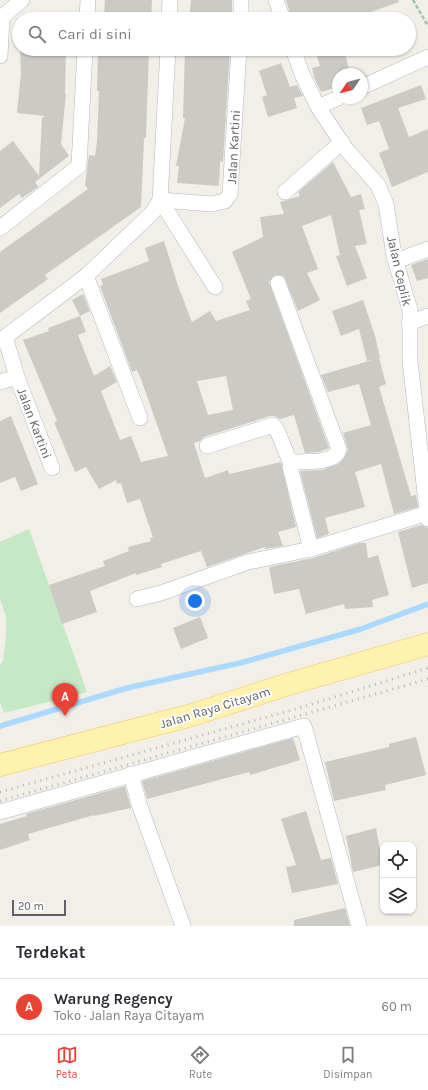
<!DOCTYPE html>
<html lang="id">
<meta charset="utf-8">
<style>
body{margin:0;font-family:Karla,sans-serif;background:#f2f2f3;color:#2b2b33}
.controls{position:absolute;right:12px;bottom:12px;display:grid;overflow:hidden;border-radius:8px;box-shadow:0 1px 3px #0004}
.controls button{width:36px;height:36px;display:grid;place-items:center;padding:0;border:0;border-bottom:1px solid #e1e1e2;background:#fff;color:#2b2b33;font:20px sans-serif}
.compass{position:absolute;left:332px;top:68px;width:36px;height:36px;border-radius:50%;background:#fff;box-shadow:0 1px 3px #0004;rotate:235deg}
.scale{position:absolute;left:12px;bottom:10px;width:54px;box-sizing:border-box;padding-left:4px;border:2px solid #5f6368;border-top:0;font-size:11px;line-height:14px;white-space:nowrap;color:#5f6368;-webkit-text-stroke:3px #fff;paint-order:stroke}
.you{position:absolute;left:195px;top:601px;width:14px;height:14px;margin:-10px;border:3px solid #fff;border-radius:50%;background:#1a73e8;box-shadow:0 0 0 6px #1a73e833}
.badge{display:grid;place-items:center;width:26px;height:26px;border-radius:50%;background:#ea4335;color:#fff;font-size:13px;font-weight:700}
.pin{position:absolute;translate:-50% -33px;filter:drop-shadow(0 1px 2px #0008)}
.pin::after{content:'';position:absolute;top:21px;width:14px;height:12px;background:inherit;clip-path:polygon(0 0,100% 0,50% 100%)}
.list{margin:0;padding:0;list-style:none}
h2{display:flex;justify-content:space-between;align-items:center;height:52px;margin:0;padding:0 16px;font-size:17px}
h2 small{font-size:13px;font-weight:400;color:#7c7c81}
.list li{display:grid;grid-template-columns:26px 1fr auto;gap:12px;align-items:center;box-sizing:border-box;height:56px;padding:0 16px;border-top:1px solid #e1e1e2}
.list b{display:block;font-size:15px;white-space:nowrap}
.list p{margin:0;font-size:13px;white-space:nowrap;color:#7c7c81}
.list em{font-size:13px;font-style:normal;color:#7c7c81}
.icon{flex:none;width:22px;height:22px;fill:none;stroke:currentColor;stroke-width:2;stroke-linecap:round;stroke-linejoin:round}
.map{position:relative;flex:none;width:428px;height:926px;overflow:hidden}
.search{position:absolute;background:#fff;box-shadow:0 1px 3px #0004;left:12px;right:12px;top:12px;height:44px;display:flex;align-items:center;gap:10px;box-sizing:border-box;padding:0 14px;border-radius:22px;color:#7c7c81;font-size:15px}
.sheet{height:108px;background:#fff}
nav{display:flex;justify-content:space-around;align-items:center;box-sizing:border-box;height:56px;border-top:1px solid #e1e1e2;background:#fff;font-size:11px;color:#7c7c81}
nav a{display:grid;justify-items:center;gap:2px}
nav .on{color:#ea4335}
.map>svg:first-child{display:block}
</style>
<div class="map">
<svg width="428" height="926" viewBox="0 0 428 926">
<rect width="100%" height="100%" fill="#f1efe8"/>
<polygon fill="#c5e8c5" points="29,529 87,692 4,713 0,702 0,665 3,661 6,637 6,616 0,599 0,542"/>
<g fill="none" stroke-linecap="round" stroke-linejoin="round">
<polyline stroke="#aadaff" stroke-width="5.5" points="0,726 127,688 244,662 361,629 428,604"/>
</g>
<g fill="#cccac5" fill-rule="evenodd">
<polygon points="105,0 152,0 151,19 104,19"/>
<polygon points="191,0 232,0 232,17 206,16 206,19 189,19"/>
<polygon points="286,0 398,0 399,2 351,19 292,19"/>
<polygon points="48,49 66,49 65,94 66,94 61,144 69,156 35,182 38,187 22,198 19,194 0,208 0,151 13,141 39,176 42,118 45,116 17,113 21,73 20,51 48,51"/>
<polygon points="98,49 149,49 146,138 144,138 141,207 45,275 48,279 0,313 0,252 88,189 85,185 89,155 95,156 97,141 99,91 97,91"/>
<polygon points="185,49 230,49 223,162 220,161 219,186 177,183 179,166 176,166 185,118 183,118"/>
<polygon points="315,49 344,49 350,74 338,74 338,87 321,92 315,79 312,68 320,66"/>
<polygon points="281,63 290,87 297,85 303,96 294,98 297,108 268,117 262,97 267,95 259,71"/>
<polygon points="421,85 426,99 398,108 409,137 428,129 428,172 392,187 379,153 389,149 379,121 367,125 361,108"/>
<path d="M 333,162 L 351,197 L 361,194 L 365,209 L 359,210 L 367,244 L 355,246 L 367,278 L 347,286 L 336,256 L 340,255 L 331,215 L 302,226 L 318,269 L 307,273 L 320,300 L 298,311 L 284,276 L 275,275 L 269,282 L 329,448 L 319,452 L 305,453 L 294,415 L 280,419 L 275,416 L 270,416 L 204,437 L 200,441 L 194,443 L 205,478 L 228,470 L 229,474 L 281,462 L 296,527 L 278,532 L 283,546 L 265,549 L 265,547 L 207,567 L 201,551 L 161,564 L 162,567 L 136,575 L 136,573 L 90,591 L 97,612 L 62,624 L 49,585 L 105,566 L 103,561 L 129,551 L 128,547 L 151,541 L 150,538 L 153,537 L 140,499 L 127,503 L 121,483 L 117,484 L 116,480 L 99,489 L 86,467 L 75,472 L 54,422 L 57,421 L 23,340 L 49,331 L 48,328 L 80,316 L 86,332 L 78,335 L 94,376 L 110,366 L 117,382 L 101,391 L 120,440 L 131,436 L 141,462 L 168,456 L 141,379 L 137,370 L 132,372 L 100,286 L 103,285 L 101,279 L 149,261 L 145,248 L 164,241 L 178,286 L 192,322 L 210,311 L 216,321 L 250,310 L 246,301 L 251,299 L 232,252 L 263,237 L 260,217 L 284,214 L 280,202 L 300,196 L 298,192 ZM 226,376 L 233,410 L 208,415 L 197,381 Z"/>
<polygon points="428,259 428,278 417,281 411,265"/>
<polygon points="83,294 90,311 80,316 72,300"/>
<polygon points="363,300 375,336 380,358 367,361 359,329 341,336 332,311"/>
<polygon points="379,358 386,384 379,387 411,496 416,495 418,507 394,514 381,464 355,472 365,507 325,518 329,534 317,538 300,471 322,470 338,464 344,458 348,450 343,433 371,425 359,384 328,392 321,375"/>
<polygon points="11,416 38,484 21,491 15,477 0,483 0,421"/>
<polygon points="421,525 428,528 428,583 412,588 398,532"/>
<polygon points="360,543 366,543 368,558 378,555 389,595 372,600 373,607 345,609 344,604 306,614 299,589 274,594 269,567 313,558"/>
<polygon points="200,617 208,638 181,649 173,628"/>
<polygon points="416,737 426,775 385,785 386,790 334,801 325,762 389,747 389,744"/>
<polygon points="293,738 300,760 250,775 249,772 147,799 142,781"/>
<polygon points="125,786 131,808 94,816 94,815 28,834 30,840 0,850 0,824 27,816 26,814"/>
<polygon points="306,811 321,860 331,858 338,884 292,893 286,867 296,865 281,819"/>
<polygon points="376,828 383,865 353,872 346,836"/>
<polygon points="345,908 350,926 294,926 294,920"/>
</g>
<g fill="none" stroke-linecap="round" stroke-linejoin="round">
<g stroke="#b5b8bc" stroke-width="16">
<g id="street">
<polyline points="276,0 283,19"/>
<polyline points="87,19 88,0"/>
<polyline points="169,19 170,0"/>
<polyline points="241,19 241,0"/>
<polyline points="293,49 302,74 318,107 345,148 378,185 386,204 394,256 410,310 410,361 428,519"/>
<polyline points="0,56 2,17 22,0"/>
<polyline points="362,87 428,57"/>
<polyline points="318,107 338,98"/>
<polyline points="285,192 342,142"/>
<polyline points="160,200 212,204 225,201 230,194 239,49"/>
<polyline points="160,200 215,287"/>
<polyline points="0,228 79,166 85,49"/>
<polyline points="396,261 428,249"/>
<polyline points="86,276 140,418"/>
<path d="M 278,283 L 339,449 C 335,464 308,461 294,462 L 291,464 L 290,467 L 311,549"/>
<polyline points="409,323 428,316"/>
<polyline points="5,337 17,377"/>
<polyline points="0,341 86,276 153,212 160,200 168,49"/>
<polyline points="0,382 17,377 52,468"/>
<polyline points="207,446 273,425 277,430 291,464"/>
<polyline points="137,599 161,593 248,562 311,549 428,513"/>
<polyline points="131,774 139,804 183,926"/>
<polyline points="0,812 304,726 359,926"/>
</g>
</g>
<g stroke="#f2c960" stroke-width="23">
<polyline id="primary" points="0,765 192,715 292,683 428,644"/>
</g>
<polyline stroke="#9cc7a9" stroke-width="2.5" stroke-dasharray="4 2" stroke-linecap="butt" points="413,0 428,26"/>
<use href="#street" stroke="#fff" stroke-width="15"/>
<use href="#primary" stroke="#fff2af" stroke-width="22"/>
<g stroke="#b6b7b8" stroke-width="3" stroke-dasharray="1 5" stroke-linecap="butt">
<polyline points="0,792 299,708 428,668"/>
<polyline points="0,801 428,679"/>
</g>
</g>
<g text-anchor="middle" stroke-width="3.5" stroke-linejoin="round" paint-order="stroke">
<g font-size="13" fill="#5f6368" stroke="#fff">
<text transform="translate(233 147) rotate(-87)" y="5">Jalan Kartini</text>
<text transform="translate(400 271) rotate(77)" y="5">Jalan Ceplik</text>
<text transform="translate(35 423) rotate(69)" y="5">Jalan Kartini</text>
<text transform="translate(215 707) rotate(-17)" y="5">Jalan Raya Citayam</text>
</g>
</g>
</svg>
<div class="controls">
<button><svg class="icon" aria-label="locate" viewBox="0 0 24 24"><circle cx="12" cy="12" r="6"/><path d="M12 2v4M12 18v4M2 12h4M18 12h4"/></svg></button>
<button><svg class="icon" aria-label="layers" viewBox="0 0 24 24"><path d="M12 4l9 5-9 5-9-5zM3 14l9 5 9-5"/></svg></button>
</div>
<svg class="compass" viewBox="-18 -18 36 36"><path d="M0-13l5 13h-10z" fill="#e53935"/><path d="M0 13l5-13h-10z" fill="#7c7c81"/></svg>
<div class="scale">20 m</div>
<div class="you"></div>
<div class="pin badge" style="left:65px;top:716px">A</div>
<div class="search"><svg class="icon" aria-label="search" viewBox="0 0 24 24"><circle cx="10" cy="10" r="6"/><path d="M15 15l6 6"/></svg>Cari di sini</div>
</div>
<section class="sheet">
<h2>Terdekat<small></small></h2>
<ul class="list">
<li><span class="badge">A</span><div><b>Warung Regency</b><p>Toko · Jalan Raya Citayam</p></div><em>60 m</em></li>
</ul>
</section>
<nav>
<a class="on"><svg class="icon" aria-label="map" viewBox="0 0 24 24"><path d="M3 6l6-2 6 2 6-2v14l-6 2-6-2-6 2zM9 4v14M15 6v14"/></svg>Peta</a>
<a><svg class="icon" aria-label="directions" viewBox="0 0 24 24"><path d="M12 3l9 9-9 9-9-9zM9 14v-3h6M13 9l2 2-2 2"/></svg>Rute</a>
<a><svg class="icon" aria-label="saved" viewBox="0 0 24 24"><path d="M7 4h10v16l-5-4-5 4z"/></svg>Disimpan</a>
</nav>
